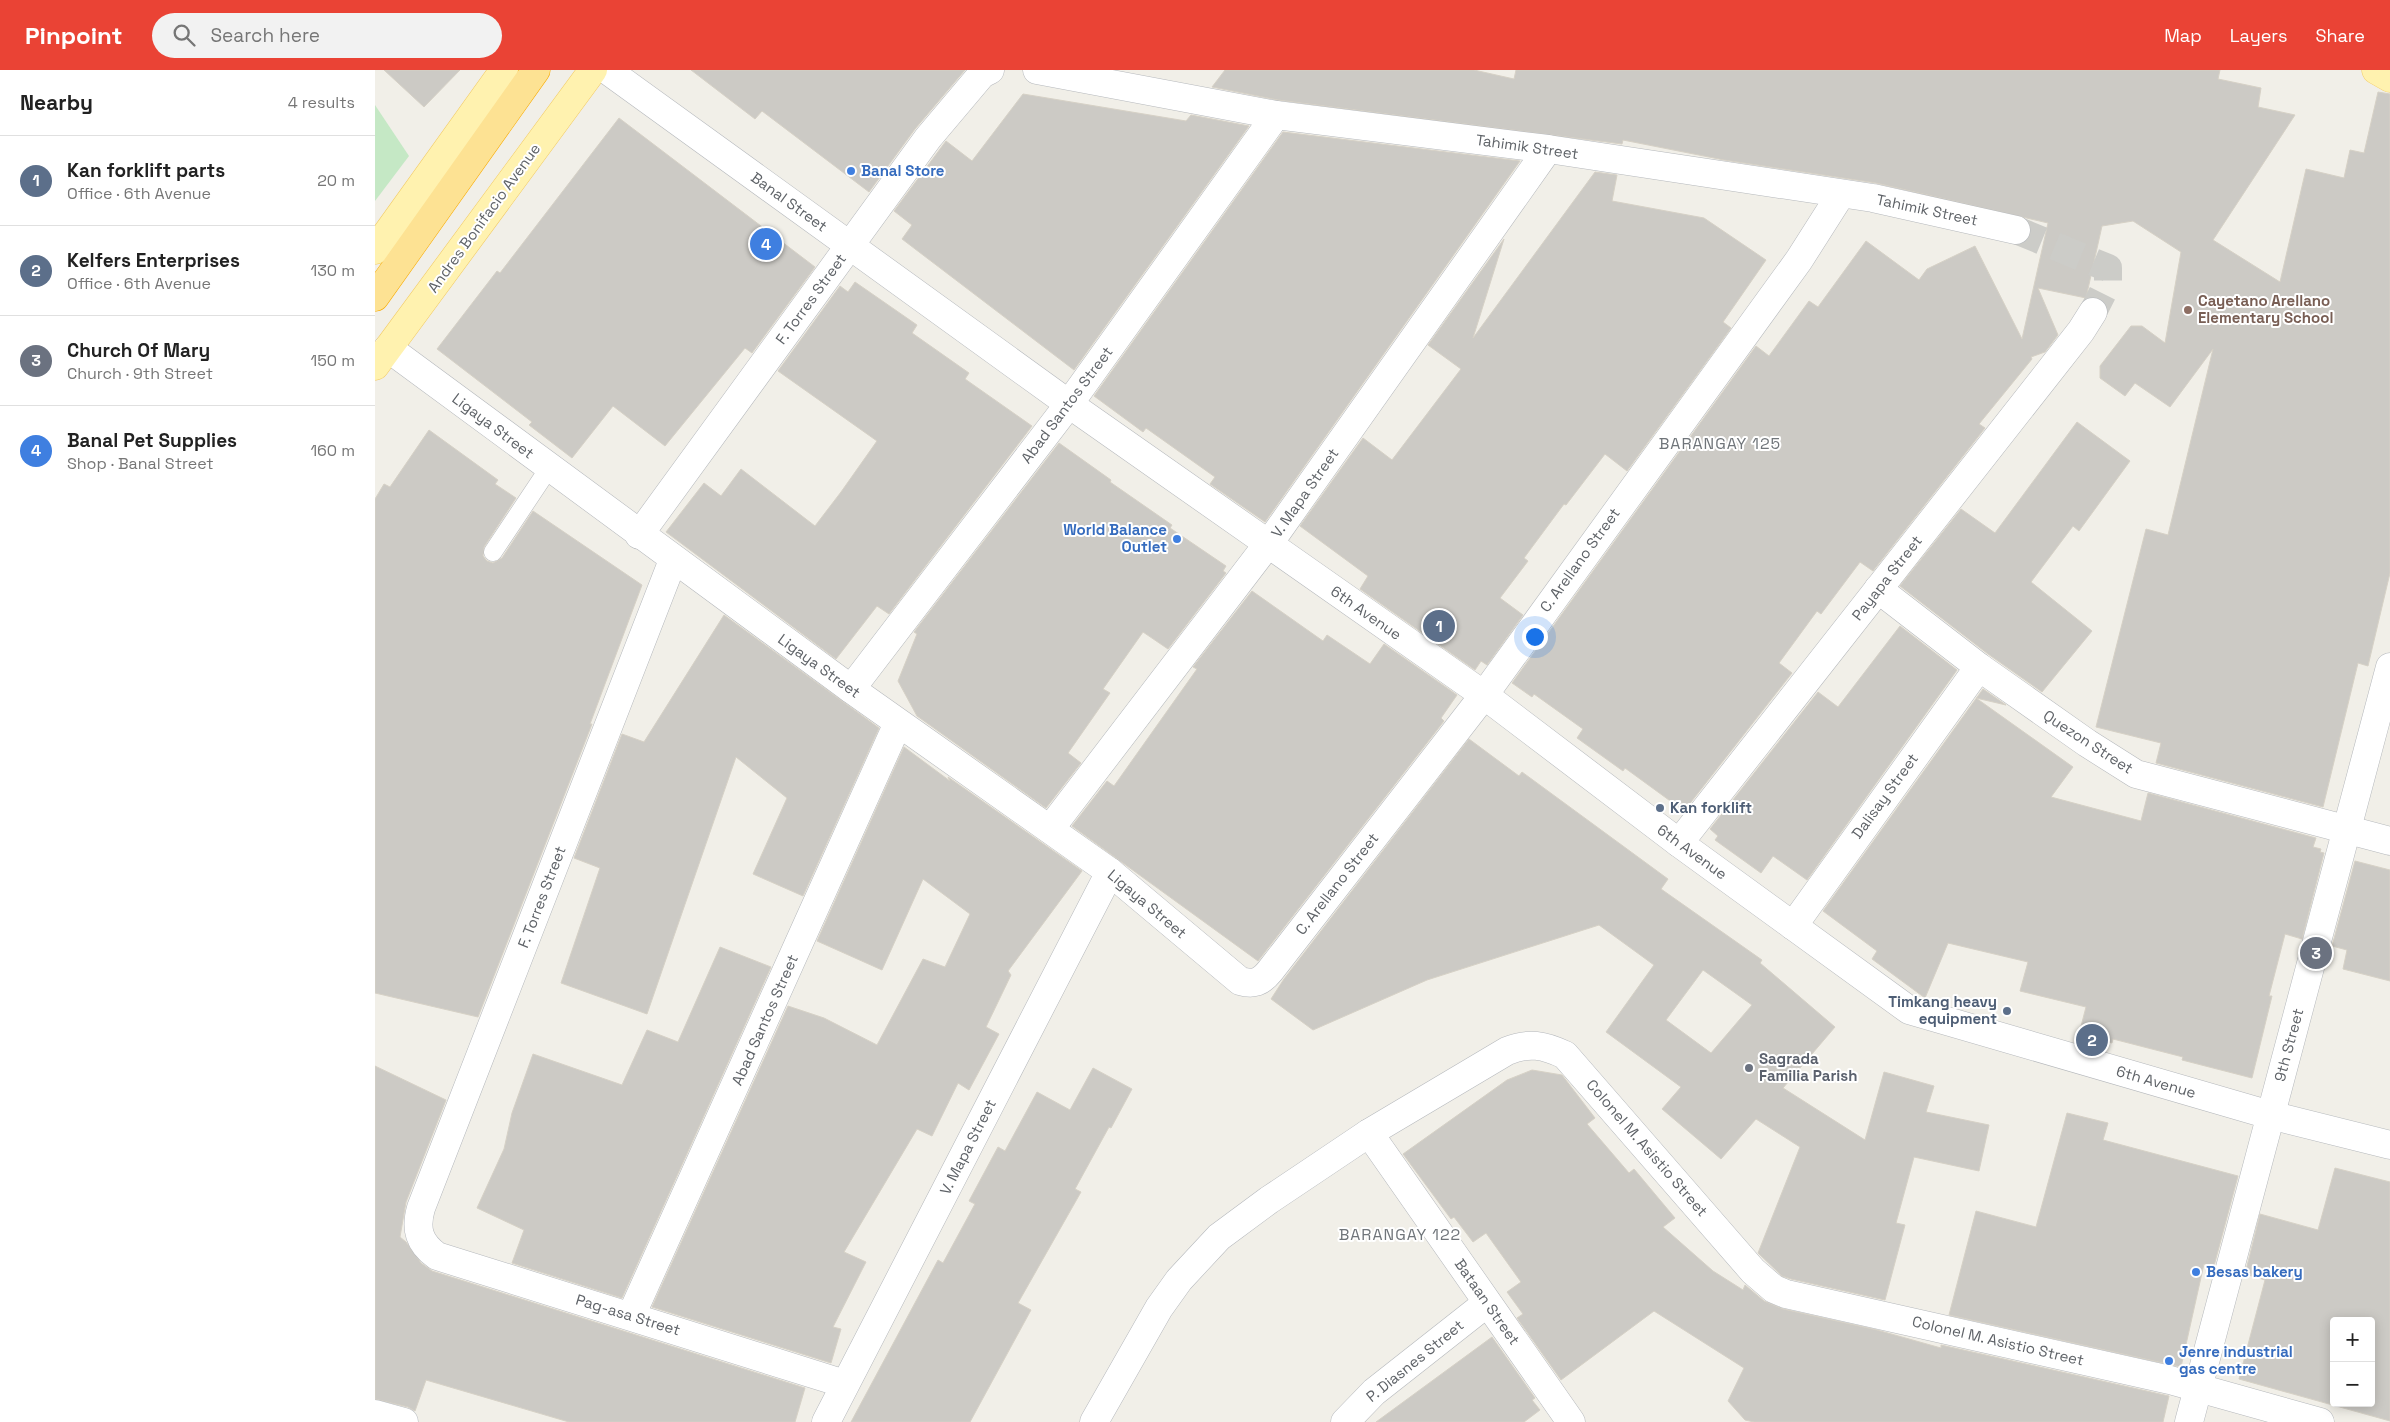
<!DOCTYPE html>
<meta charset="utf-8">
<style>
body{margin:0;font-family:"Space Grotesk",sans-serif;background:#f2f2f2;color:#222}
.controls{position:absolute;right:15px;bottom:15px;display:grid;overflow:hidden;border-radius:5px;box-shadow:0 2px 12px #0003}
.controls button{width:45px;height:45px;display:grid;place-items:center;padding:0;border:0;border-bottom:1px solid #e0e0e0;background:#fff;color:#222;font:25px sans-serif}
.you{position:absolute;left:1159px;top:566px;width:18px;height:18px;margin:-12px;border:4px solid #fff;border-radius:50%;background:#1a73e8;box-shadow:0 0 0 8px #1a73e833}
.badge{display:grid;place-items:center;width:32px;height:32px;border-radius:50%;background:#ea4335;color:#fff;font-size:16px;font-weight:700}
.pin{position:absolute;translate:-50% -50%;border:2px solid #fff;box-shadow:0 1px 5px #0006}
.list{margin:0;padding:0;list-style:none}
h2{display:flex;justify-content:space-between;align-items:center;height:65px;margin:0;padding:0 20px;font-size:21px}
h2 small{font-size:16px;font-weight:400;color:#767676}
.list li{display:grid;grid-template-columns:32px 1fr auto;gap:15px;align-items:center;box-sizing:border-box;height:90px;padding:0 20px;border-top:1px solid #e0e0e0}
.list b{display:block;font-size:19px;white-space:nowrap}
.list p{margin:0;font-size:16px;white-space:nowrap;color:#767676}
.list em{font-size:16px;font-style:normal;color:#767676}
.icon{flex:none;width:28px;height:28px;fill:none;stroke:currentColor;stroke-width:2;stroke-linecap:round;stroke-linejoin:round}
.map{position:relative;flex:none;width:2015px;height:1352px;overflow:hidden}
header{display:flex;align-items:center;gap:30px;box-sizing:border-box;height:70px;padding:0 25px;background:#ea4335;color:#fff}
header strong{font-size:24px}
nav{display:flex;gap:28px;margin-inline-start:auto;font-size:18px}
.search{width:350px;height:45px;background:#f2f2f2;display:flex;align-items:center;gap:12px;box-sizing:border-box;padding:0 18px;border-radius:28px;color:#767676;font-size:19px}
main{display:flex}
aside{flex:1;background:#fff}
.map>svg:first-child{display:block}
</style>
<header>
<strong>Pinpoint</strong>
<div class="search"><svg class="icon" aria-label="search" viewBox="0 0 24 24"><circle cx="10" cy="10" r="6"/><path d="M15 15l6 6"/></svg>Search here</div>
<nav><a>Map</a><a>Layers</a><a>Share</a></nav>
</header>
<main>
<aside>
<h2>Nearby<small>4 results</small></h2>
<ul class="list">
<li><span class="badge" style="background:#5c6f8a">1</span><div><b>Kan forklift parts</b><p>Office · 6th Avenue</p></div><em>20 m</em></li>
<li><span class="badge" style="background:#5c6f8a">2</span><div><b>Kelfers Enterprises</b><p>Office · 6th Avenue</p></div><em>130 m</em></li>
<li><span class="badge" style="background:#6b7280">3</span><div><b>Church Of Mary</b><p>Church · 9th Street</p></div><em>150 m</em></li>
<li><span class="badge" style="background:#3f7fe0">4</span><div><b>Banal Pet Supplies</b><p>Shop · Banal Street</p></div><em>160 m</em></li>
</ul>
</aside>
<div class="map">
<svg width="2015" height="1352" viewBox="0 0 2015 1352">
<rect width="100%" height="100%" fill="#f1efe8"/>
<polygon fill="#c5e8c5" points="0,35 34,86 0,131"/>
<g fill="#cccac5" stroke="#d6d1c6" fill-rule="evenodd">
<polygon points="9,0 85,0 49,37"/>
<polygon points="316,0 590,0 540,59 494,122 387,41 380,49"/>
<polygon points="850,0 1099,0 1139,9 1141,0 1845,0 1843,9 1886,18 1883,37 1920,45 1838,170 1905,212 1931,99 1969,108 1975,80 1989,83 2003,22 2015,24 2015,503 1993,596 1983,593 1948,737 1781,693 1786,673 1721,657 1771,459 1793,465 1838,279 1795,337 1760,313 1750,326 1725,308 1725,296 1756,256 1767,256 1790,273 1806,182 1758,151 1727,156 1711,228 1663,218 1683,265 1670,282 1656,287 1657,289 1604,354 1610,358 1498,501 1485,492 1446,544 1442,541 1404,593 1417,603 1309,741 1250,698 1248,701 1202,668 1208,659 1159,624 1157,627 1137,613 1381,276 1394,286 1434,231 1443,237 1491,171 1544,210 1552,199 1600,176 1647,269 1673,153 1501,113 1349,90 1248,70 1247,74 903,30 837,17"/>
<polygon points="648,24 811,51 816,45 874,56 699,300 527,169 537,155 519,141 571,71 597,91"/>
<polygon points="244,48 440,197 377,283 370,278 290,376 238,336 197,388 154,355 157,352 62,279 122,201 125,203"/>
<polygon points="908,62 1145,91 890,452 835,414 840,407 771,358 768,362 719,326"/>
<polygon points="1220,102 1242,105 1237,131 1329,148 1391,190 1348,252 1356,258 1252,401 1230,384 1191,435 1189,434 1149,488 1153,491 1125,528 1148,545 1112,595 1106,591 1100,600 985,519 993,506 925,456 988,368 1017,390 1086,299 1053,275 1129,169 1098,268"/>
<polygon points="480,212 542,255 537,263 594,303 590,309 657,356 514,544 502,536 461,589 291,462 329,413 346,426 366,399 440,456 466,422 502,371 403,301 465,216 473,222"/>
<polygon points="1702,352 1755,391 1704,461 1698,456 1656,512 1717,561 1667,622 1613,584 1525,516 1586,439 1620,463"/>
<polygon points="54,360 123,410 120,414 141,428 109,477 108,486 112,491 118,493 127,488 158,441 267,515 215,654 217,654 103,947 0,923 0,429 9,414 15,417"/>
<polygon points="684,373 736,410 735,412 797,455 795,458 851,496 848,501 851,503 793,579 768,562 728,619 735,623 693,683 706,693 671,738 542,646 523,611 542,564 539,562"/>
<polygon points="877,521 948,571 952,565 995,594 1009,574 1082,625 1066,648 1069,651 883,891 697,756 732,711 739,716 822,599 818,597"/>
<polygon points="349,545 504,658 428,826 378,804 412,728 361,687 272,944 186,913 225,798 199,788 247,664 269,672"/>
<polygon points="1525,556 1582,600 1432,810 1398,786 1386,803 1340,770 1343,766 1335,759 1443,622 1463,637"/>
<polygon points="1608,619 1631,635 1601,628 1698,697 1676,727 1766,751 1773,723 1941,768 1938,777 1946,779 1945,782 1949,783 1927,869 1910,864 1894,926 1897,926 1877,1008 1807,990 1808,987 1738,969 1737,973 1704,964 1711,937 1645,921 1653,892 1573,873 1550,928 1497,889 1502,881 1448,841"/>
<path d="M 1094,669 L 1144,706 L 1147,702 L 1293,809 L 1286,819 L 1387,890 L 1385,893 L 1460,957 L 1408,1018 L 1490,1070 L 1509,1002 L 1559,1016 L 1551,1042 L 1614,1055 L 1604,1101 L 1539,1087 L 1521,1153 L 1530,1155 L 1510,1230 L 1416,1209 L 1407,1206 L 1383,1183 L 1425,1077 L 1381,1049 L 1346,1089 L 1287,1039 L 1306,1017 L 1231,962 L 1279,895 L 1224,855 L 1052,910 L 938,960 L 896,929 L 909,909 ZM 1328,900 L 1377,935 L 1336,983 L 1291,950 Z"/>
<polygon points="529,677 575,711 573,707 707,801 633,901 636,905 611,957 624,964 594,1020 583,1013 557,1066 542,1059 469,1182 491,1192 458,1257 466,1259 456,1293 277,1237 413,936 449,948 502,975 548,889 570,897 595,844 548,809 507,900 442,871"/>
<polygon points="1980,791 2015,800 2015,911 1968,899 1972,880 1957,876"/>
<polygon points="345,877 396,897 247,1228 137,1193 149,1160 102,1138 129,1079 137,1043 158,984 247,1015 272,960 303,972"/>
<polygon points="0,996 71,1030 31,1132 25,1167 31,1172 46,1193 57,1201 430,1318 420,1352 194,1352 51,1310 40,1341 33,1337 0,1329"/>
<polygon points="718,998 757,1019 736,1058 734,1057 700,1119 706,1122 643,1233 656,1240 595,1352 476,1352 563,1190 568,1193 600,1134 594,1131 623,1077 630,1081 662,1022 695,1040"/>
<polygon points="1157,1000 1187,1005 1220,1048 1212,1054 1254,1103 1259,1099 1300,1148 1288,1157 1338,1201 1368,1220 1370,1215 1389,1231 1408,1239 1502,1260 1566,1278 1566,1275 1794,1326 1788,1352 1379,1352 1370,1350 1353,1331 1369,1298 1279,1241 1186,1310 1142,1248 1148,1244 1132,1222 1146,1212 1111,1163 1098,1172 1079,1147 1076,1149 1028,1084 1132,1010"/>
<polygon points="1692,1043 1733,1053 1728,1070 1863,1106 1839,1196 1829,1194 1806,1297 1574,1245 1601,1141 1661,1157"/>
<path d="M 1960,1098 L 2015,1112 L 2015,1351 L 1864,1309 L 1890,1210 L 1870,1204 L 1885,1144 L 1943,1160 ZM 1959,1251 L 1996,1251 L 1996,1333 L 1959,1333 Z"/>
<polygon points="1117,1267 1160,1328 1157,1330 1165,1340 1149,1352 1001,1352"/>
</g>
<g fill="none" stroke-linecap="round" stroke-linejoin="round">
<polyline stroke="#ccccc8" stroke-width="28" stroke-dasharray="28 14" stroke-linecap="butt" points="1641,160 1733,198 1733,212 1718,242"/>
<g stroke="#b5b8bc" stroke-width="19">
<polyline id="service" points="118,482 174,398"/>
</g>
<g stroke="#b5b8bc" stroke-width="29">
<g id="minor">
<polyline points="232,0 694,334 1109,625 1304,773 1534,940 1895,1045 2015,1075"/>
<polyline points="662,0 901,45 1173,79 1498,128 1641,160"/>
<path d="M 13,278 L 476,619 L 735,802 L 865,911 C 879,915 886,912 895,901 L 1109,625 L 1424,190 L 1466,124"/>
<polyline points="264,465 553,68 607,4 615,0"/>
<path d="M 298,490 L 46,1138 C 40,1159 44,1173 62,1186 L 470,1314"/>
<polyline points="1503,519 1604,597 1712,673 1761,704 2015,771"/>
<polyline points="476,619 694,334 901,45"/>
<polyline points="675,759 902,462 1173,79"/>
<polyline points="1304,773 1706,261 1718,242"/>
<polyline points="1418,856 1604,597"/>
<polyline points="994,1063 1196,1352"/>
<polyline points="256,1246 523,653"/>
<polyline points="451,1352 735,802"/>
<path d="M 719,1352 L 784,1238 L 804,1210 L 844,1167 L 894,1130 L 994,1063 L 1132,981 C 1154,972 1169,975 1190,985 L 1378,1201 L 1399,1219 L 1411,1224 L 1795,1310 L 1945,1352"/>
<polyline points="970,1352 999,1322 1112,1233"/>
<polyline points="1814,1352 2015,597"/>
</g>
</g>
<g stroke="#b6babf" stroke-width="29">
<polyline id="secondary" points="0,1344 29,1352"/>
</g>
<g stroke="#f2c960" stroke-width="29">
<g id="primary">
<polyline points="2001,0 2015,8"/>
<polyline points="0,180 129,0"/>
<polyline points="0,296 218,0"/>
</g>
</g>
<g stroke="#f9ab00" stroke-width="29">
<polyline id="motorway" points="0,227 161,0"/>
</g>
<use href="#service" stroke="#fff" stroke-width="18"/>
<use href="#minor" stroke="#fff" stroke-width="28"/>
<use href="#secondary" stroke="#fff" stroke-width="28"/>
<use href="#primary" stroke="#fff2af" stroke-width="28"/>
<use href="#motorway" stroke="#fde293" stroke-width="28"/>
</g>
<g fill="#3f7fe0" stroke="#fff" stroke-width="2">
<circle cx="476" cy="101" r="5"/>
<circle cx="802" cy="469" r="5"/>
<circle cx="1821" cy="1202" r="5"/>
<circle cx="1794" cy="1291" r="5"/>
</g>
<circle fill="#8d6e63" stroke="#fff" stroke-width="2" cx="1813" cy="240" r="5"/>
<g fill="#5c6f8a" stroke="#fff" stroke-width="2">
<circle cx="1285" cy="738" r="5"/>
<circle cx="1632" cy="941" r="5"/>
</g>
<circle fill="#6b7280" stroke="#fff" stroke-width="2" cx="1374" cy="998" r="5"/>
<g text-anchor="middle" stroke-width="4" stroke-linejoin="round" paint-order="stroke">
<g font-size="15" fill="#5f6368" stroke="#fff">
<text transform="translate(1152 77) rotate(8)" y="5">Tahimik Street</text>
<text transform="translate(414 132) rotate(36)" y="5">Banal Street</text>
<text transform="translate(1552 140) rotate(12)" y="5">Tahimik Street</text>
<text transform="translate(109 148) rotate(-54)" y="5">Andres Bonifacio Avenue</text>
<text transform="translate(436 229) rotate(-54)" y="5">F. Torres Street</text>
<text transform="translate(692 335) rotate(-53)" y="5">Abad Santos Street</text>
<text transform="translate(118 356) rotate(37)" y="5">Ligaya Street</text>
<text transform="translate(930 423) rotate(-55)" y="5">V. Mapa Street</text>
<text transform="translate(1205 490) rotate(-54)" y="5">C. Arellano Street</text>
<text transform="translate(1512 508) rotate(-52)" y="5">Payapa Street</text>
<text transform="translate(991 543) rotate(35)" y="5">6th Avenue</text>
<text transform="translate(444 596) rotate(36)" y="5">Ligaya Street</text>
<text transform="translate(1713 672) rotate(33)" y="5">Quezon Street</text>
<text transform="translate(1510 726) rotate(-54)" y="5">Dalisay Street</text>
<text transform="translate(1317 782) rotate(36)" y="5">6th Avenue</text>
<text transform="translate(962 814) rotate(-52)" y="5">C. Arellano Street</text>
<text transform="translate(167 827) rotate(-69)" y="5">F. Torres Street</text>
<text transform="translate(772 834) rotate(40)" y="5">Ligaya Street</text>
<text transform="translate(390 950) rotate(-66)" y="5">Abad Santos Street</text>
<text transform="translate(1914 975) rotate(-75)" y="5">9th Street</text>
<text transform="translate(1781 1012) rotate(16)" y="5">6th Avenue</text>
<text transform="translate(593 1077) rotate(-63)" y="5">V. Mapa Street</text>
<text transform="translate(1272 1078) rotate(49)" y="5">Colonel M. Asistio Street</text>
<text transform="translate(1112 1232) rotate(55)" y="5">Bataan Street</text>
<text transform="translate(253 1245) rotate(17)" y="5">Pag-asa Street</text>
<text transform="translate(1623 1271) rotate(13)" y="5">Colonel M. Asistio Street</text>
<text transform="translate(1040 1291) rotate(-39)" y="5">P. Diasnes Street</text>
</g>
<g font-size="15" font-weight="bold" fill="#366cbe" stroke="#fff" text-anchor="start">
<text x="486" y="106">Banal Store</text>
<text x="792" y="465" text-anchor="end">World Balance<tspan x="792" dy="17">Outlet</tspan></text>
<text x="1831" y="1207">Besas bakery</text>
<text x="1804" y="1287">Jenre industrial<tspan x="1804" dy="17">gas centre</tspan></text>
</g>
<g font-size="15" font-weight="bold" fill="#785e54" stroke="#fff" text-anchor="start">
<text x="1823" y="236">Cayetano Arellano<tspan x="1823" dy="17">Elementary School</tspan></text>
</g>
<g font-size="15" font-weight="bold" fill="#4e5e75" stroke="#fff" text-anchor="start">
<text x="1295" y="743">Kan forklift</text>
<text x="1622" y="937" text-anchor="end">Timkang heavy<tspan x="1622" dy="17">equipment</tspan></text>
</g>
<g font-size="15" font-weight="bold" fill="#5b616d" stroke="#fff" text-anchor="start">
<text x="1384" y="994">Sagrada<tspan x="1384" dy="17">Familia Parish</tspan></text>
</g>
<g font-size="16" letter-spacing="1" fill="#70757a" stroke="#fff">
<text x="1345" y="379">BARANGAY 125</text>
<text x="1025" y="1170">BARANGAY 122</text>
</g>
</g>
</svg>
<div class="controls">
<button>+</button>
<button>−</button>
</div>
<div class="you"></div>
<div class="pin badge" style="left:1064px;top:556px;background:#5c6f8a">1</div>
<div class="pin badge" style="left:1717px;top:970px;background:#5c6f8a">2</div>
<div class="pin badge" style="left:1941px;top:883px;background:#6b7280">3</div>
<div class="pin badge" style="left:391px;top:174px;background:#3f7fe0">4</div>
</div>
</main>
